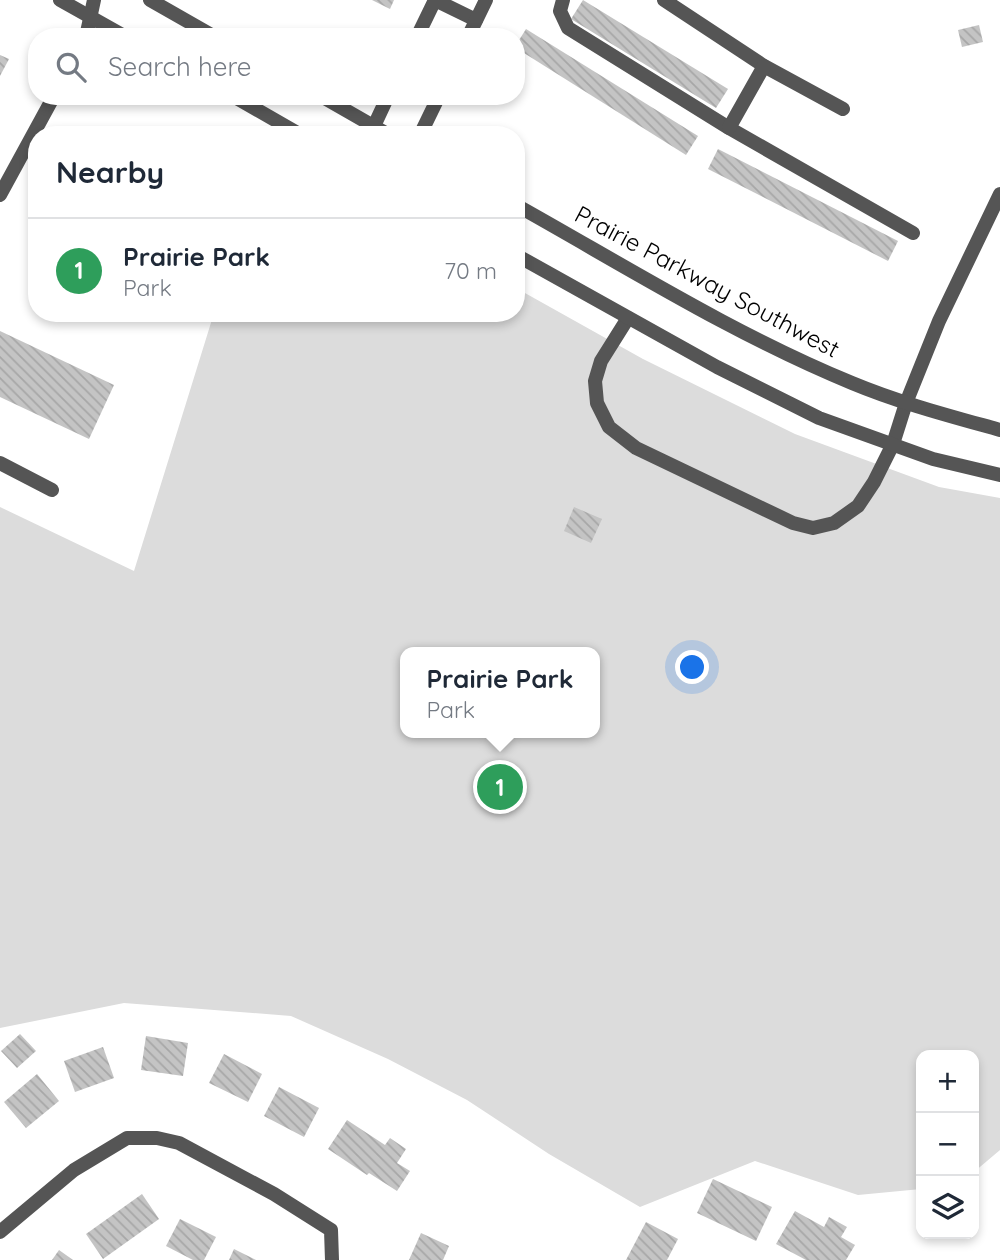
<!DOCTYPE html>
<meta charset="utf-8">
<style>
body{margin:0;font-family:Quicksand,sans-serif;background:#f2f2f3;color:#1f2937}
.controls{position:absolute;right:21px;bottom:21px;display:grid;overflow:hidden;border-radius:14px;box-shadow:0 4px 10px #0003}
.controls button{width:63px;height:63px;display:grid;place-items:center;padding:0;border:0;border-bottom:2px solid #e0e1e3;background:#fff;color:#1f2937;font:35px sans-serif}
.you{position:absolute;left:693px;top:668px;width:24px;height:24px;margin:-18px;border:5px solid #fff;border-radius:50%;background:#1a73e8;box-shadow:0 0 0 10px #1a73e833}
.badge{display:grid;place-items:center;width:46px;height:46px;border-radius:50%;background:#111827;color:#fff;font-size:23px;font-weight:700}
.pin{position:absolute;translate:-50% -50%;border:4px solid #fff;box-shadow:0 2px 7px #0006}
.popup{position:absolute;left:400px;top:647px;width:200px;height:91px;box-sizing:border-box;display:grid;place-content:center;border-radius:14px;background:#fff;filter:drop-shadow(0 2px 5px #0005);font-size:23px;white-space:nowrap;color:#747a83}
.popup b{font-size:26px;color:#1f2937}
.popup::after{content:'';position:absolute;left:50%;top:100%;margin-left:-14px;border:14px solid transparent;border-top-color:#fff}
.list{margin:0;padding:0;list-style:none}
h2{display:flex;justify-content:space-between;align-items:center;height:91px;margin:0;padding:0 28px;font-size:30px}
h2 small{font-size:23px;font-weight:400;color:#747a83}
.list li{display:grid;grid-template-columns:46px 1fr auto;gap:21px;align-items:center;box-sizing:border-box;height:105px;padding:0 28px;border-top:2px solid #e0e1e3}
.list b{display:block;font-size:26px;white-space:nowrap}
.list p{margin:0;font-size:23px;white-space:nowrap;color:#747a83}
.list em{font-size:23px;font-style:normal;color:#747a83}
.icon{flex:none;width:38px;height:38px;fill:none;stroke:currentColor;stroke-width:2;stroke-linecap:round;stroke-linejoin:round}
.map{position:relative;flex:none;width:1000px;height:1260px;overflow:hidden}
.search{position:absolute;background:#fff;box-shadow:0 4px 10px #0003;left:28px;top:28px;width:497px;height:77px;display:flex;align-items:center;gap:18px;box-sizing:border-box;padding:0 24px;border-radius:28px;color:#747a83;font-size:26px}
.panel{position:absolute;background:#fff;box-shadow:0 4px 10px #0003;left:28px;top:126px;width:497px;height:196px;border-radius:28px}
.map>svg:first-child{display:block}
</style>
<div class="map">
<svg width="1000" height="1260" viewBox="0 0 1000 1260">
<defs>
<pattern id="building-back-hatch" width="6" height="6" patternUnits="userSpaceOnUse" patternTransform="scale(1.75)"><rect width="6" height="6" fill="#c4c4c4"/><path d="M-1 5l2 2M0 0l6 6M5-1l2 2" fill="none" stroke="#a7a7a7"/></pattern>
</defs>
<rect width="100%" height="100%" fill="#fff"/>
<path fill="#dcdcdc" fill-rule="evenodd" d="M 516,288 L 643,359 L 795,434 L 939,487 L 1000,498 L 1000,1150 L 974,1172 L 974,1055 L 921,1055 L 921,1189 L 858,1195 L 755,1161 L 640,1207 L 549,1154 L 467,1100 L 388,1059 L 291,1016 L 124,1003 L 0,1028 L 0,507 L 134,571 L 214,313 L 516,313 ZM 406,652 L 594,652 L 594,733 L 406,733 Z"/>
<g fill="url(#building-back-hatch)">
<polygon points="372,0 394,0 390,9"/>
<polygon points="583,0 728,89 716,108 571,19"/>
<polygon points="979,25 983,42 962,47 958,30"/>
<polygon points="526,29 698,136 686,155 516,48 516,45"/>
<polygon points="0,55 9,59 0,76"/>
<polygon points="718,149 898,241 888,261 708,169"/>
<polygon points="0,331 114,385 89,439 0,397"/>
<polygon points="574,507 602,519 591,543 564,531"/>
<polygon points="20,1034 36,1051 17,1068 1,1051"/>
<polygon points="146,1036 188,1043 183,1076 141,1070"/>
<polygon points="103,1047 114,1078 75,1092 64,1061"/>
<polygon points="224,1054 262,1074 248,1102 209,1083"/>
<polygon points="37,1074 59,1101 26,1128 4,1102"/>
<polygon points="279,1087 319,1108 304,1137 264,1116"/>
<polygon points="347,1120 385,1145 390,1138 406,1149 397,1163 410,1171 397,1191 369,1173 367,1175 328,1149"/>
<polygon points="713,1179 772,1207 756,1241 697,1213"/>
<polygon points="142,1194 159,1219 103,1259 86,1234"/>
<polygon points="795,1211 824,1227 829,1217 847,1227 841,1237 855,1245 846,1260 806,1260 776,1244"/>
<polygon points="180,1219 216,1237 204,1260 193,1260 166,1246"/>
<polygon points="646,1222 678,1239 667,1260 626,1260"/>
<polygon points="421,1233 449,1246 443,1260 409,1260"/>
<polygon points="234,1249 256,1260 229,1260"/>
<polygon points="59,1250 73,1260 52,1260"/>
</g>
<g fill="none" stroke-linecap="round" stroke-linejoin="round">
<g stroke="#555" stroke-width="14">
<polyline points="563,0 560,11 568,28 729,128 913,233"/>
<polyline points="664,0 764,66 843,109"/>
<polyline points="86,37 94,0"/>
<polyline points="729,128 764,66"/>
<polyline points="0,195 54,96"/>
<polyline points="628,318 601,361 595,381 597,403 609,427 636,448 793,523 813,528 834,523 858,506 874,482 893,444 906,403 939,321 1000,194"/>
<polyline points="0,463 52,490"/>
</g>
<g stroke="#555" stroke-width="14">
<polyline points="417,37 435,0 476,20"/>
<polyline points="468,37 486,0"/>
<polyline points="374,135 374,126 388,96"/>
<polyline points="420,135 439,96"/>
<polyline points="0,1232 74,1170 127,1138 157,1138 179,1143 274,1194 331,1230 332,1260"/>
</g>
<g stroke="#555" stroke-width="14">
<polyline points="60,0 126,37"/>
<polyline points="150,0 215,37"/>
<polyline points="233,96 301,135"/>
<polyline points="321,96 389,135"/>
<path d="M 516,205 C 627,267 735,335 852,383 C 900,403 950,416 1000,430"/>
<polyline points="516,255 717,367 819,418 933,459 1000,475"/>
</g>
</g>
<g text-anchor="middle" stroke-width="6" stroke-linejoin="round" paint-order="stroke">
<g font-size="24" fill="#000" stroke="#fff">
<text transform="translate(707 282) rotate(28)" y="8">Prairie Parkway Southwest</text>
</g>
</g>
</svg>
<div class="controls">
<button>+</button>
<button>−</button>
<button><svg class="icon" aria-label="layers" viewBox="0 0 24 24"><path d="M12 4l9 5-9 5-9-5zM3 14l9 5 9-5"/></svg></button>
</div>
<div class="you"></div>
<div class="pin badge" style="left:500px;top:787px;background:#2e9e5b">1</div>
<div class="popup"><b>Prairie Park</b>Park</div>
<div class="search"><svg class="icon" aria-label="search" viewBox="0 0 24 24"><circle cx="10" cy="10" r="6"/><path d="M15 15l6 6"/></svg>Search here</div>
<section class="panel">
<h2>Nearby<small></small></h2>
<ul class="list">
<li><span class="badge" style="background:#2e9e5b">1</span><div><b>Prairie Park</b><p>Park</p></div><em>70 m</em></li>
</ul>
</section>
</div>
